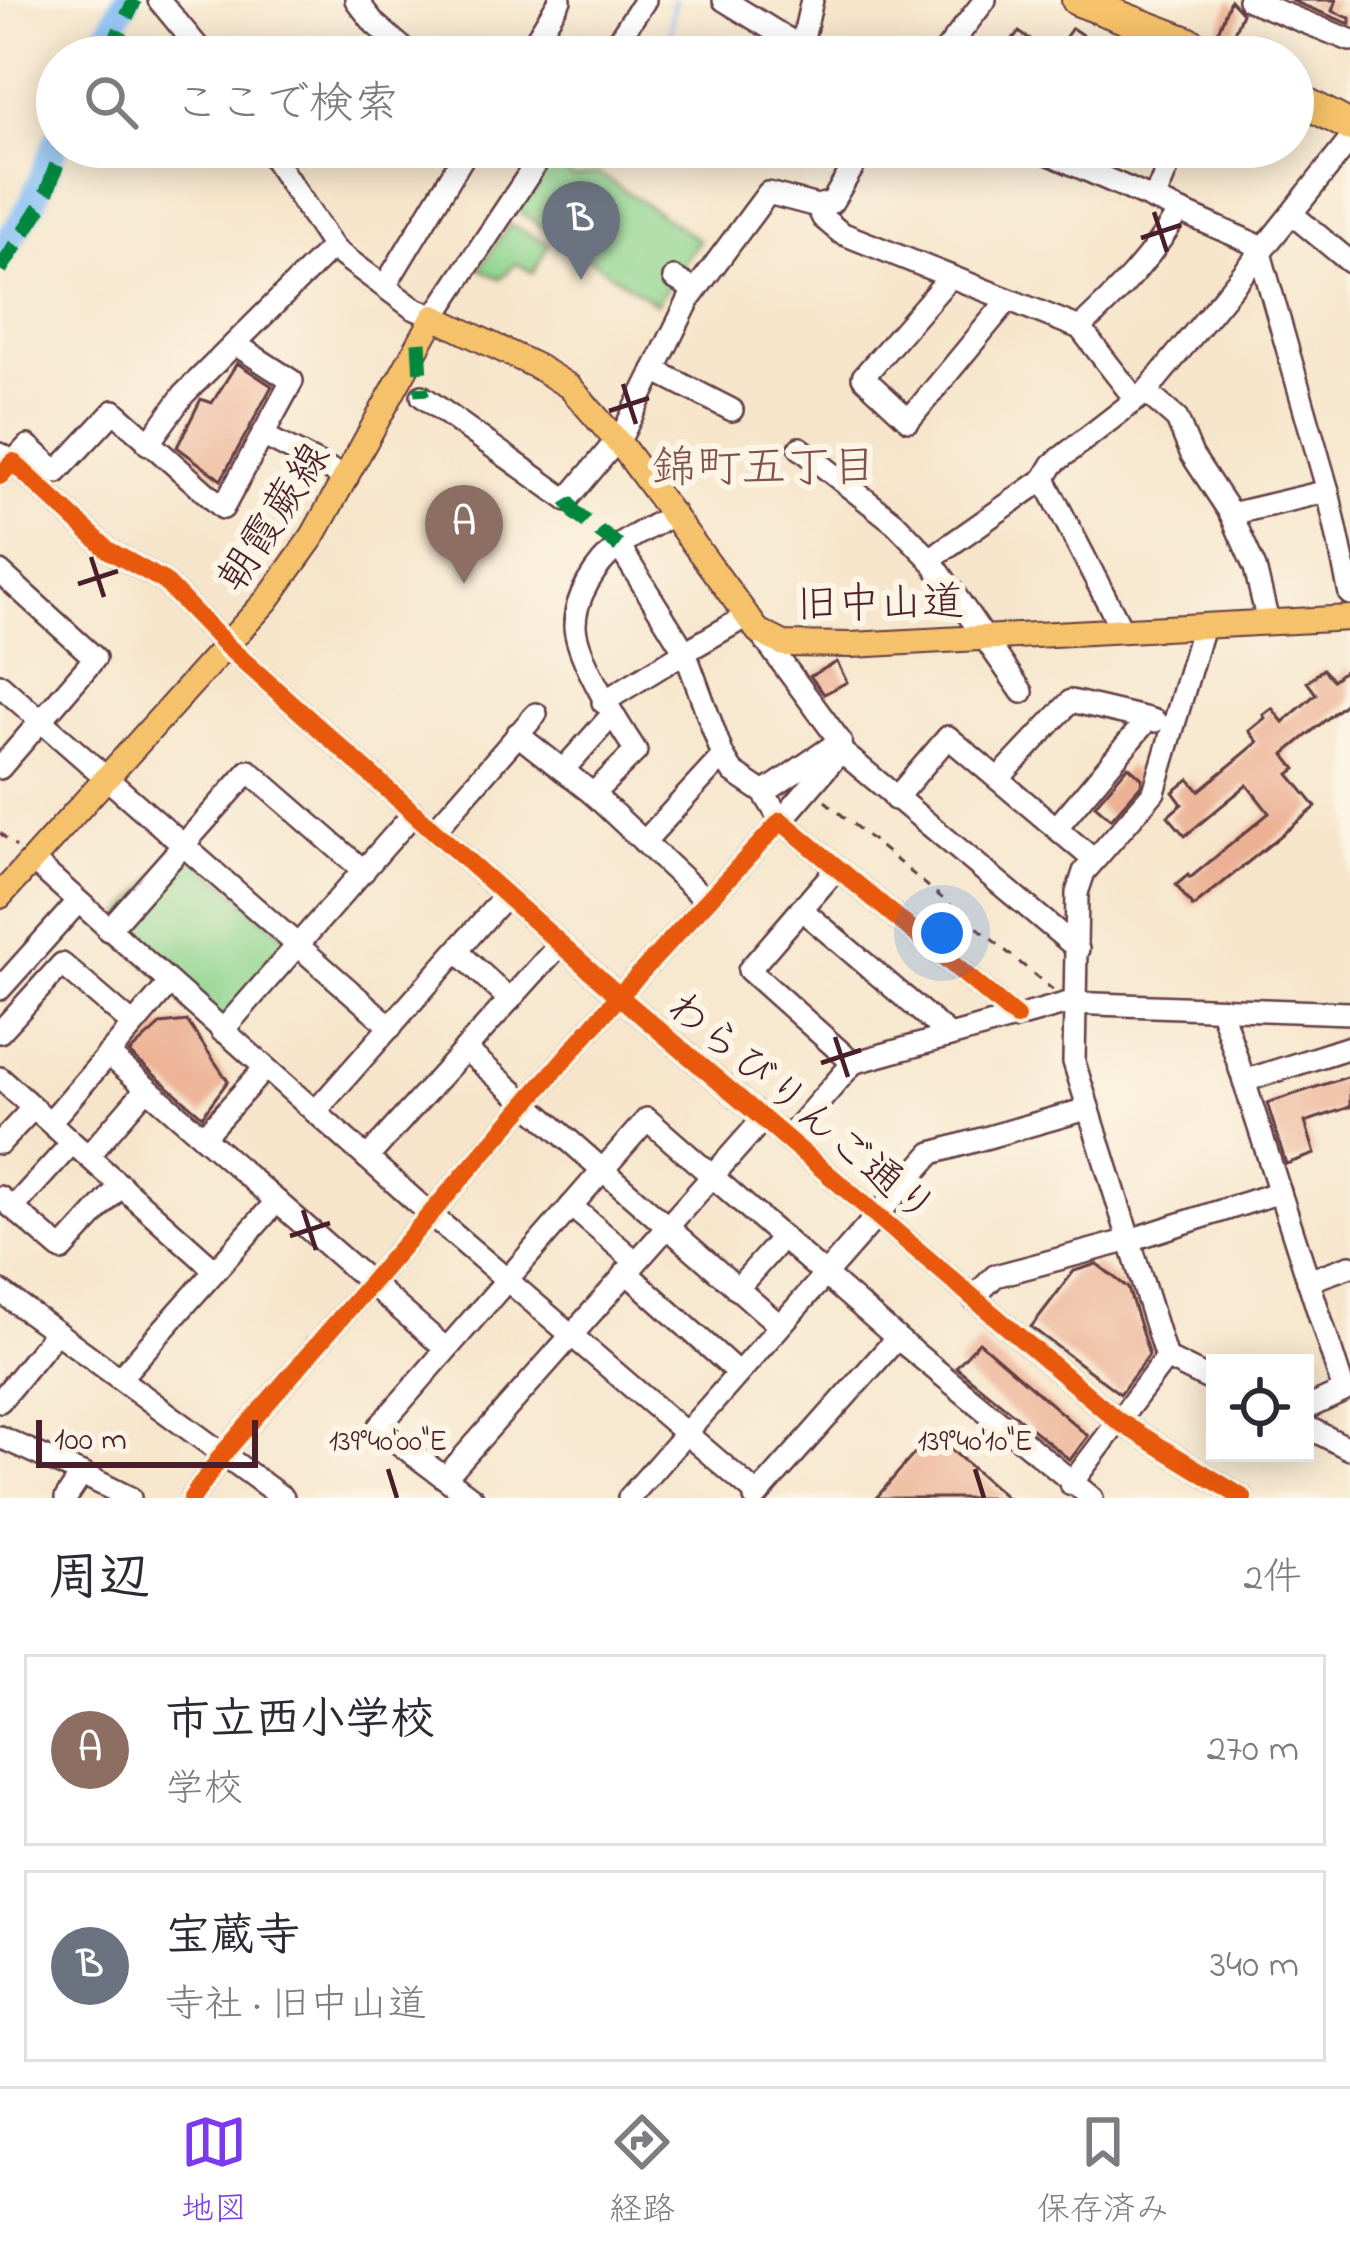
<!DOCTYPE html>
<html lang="ja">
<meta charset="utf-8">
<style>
body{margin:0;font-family:"Indie Flower","Klee One",sans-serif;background:#f2f2f3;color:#2b2b33}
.controls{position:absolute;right:36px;bottom:36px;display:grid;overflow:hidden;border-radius:0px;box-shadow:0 6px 30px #0003}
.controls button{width:108px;height:108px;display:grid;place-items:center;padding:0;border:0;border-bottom:3px solid #e1e1e2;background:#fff;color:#2b2b33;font:60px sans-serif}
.scale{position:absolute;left:36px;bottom:30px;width:222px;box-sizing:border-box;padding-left:12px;border:6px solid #4a1f2b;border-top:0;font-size:33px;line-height:42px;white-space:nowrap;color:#4a1f2b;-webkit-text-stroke:9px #fcf5e5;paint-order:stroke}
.you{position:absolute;left:942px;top:933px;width:42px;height:42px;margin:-30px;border:9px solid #fff;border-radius:50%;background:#1a73e8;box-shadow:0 0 0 18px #1a73e833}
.badge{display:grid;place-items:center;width:78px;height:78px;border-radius:50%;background:#7c3aed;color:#fff;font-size:39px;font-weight:700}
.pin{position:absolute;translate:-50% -99px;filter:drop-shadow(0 3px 6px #0008)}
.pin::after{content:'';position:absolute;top:63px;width:42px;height:36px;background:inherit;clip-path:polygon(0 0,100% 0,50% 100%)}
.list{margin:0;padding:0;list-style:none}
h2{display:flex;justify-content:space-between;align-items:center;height:156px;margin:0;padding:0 48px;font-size:51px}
h2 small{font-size:39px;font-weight:400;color:#7c7c81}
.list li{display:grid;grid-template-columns:78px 1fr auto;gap:36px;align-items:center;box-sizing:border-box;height:192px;margin:0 24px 24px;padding:0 24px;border:3px solid #e1e1e2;border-radius:0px}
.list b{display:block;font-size:45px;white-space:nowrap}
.list p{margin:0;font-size:39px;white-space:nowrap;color:#7c7c81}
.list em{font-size:39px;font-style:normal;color:#7c7c81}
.icon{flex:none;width:66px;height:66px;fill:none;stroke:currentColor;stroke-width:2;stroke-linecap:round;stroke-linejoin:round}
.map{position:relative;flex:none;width:1350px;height:1498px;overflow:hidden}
.search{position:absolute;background:#fff;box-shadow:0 6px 30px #0003;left:36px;right:36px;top:36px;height:132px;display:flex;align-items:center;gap:30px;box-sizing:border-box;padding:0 42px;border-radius:66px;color:#7c7c81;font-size:45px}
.sheet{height:588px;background:#fff}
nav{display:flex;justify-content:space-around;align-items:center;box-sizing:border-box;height:168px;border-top:3px solid #e1e1e2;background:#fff;font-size:33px;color:#7c7c81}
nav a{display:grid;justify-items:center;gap:6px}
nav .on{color:#7c3aed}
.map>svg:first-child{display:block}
</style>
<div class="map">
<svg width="1350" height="1498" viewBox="0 0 1350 1498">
<rect width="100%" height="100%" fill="#fcf5e5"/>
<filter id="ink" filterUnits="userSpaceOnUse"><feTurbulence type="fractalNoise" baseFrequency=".00833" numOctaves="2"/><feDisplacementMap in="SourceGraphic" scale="24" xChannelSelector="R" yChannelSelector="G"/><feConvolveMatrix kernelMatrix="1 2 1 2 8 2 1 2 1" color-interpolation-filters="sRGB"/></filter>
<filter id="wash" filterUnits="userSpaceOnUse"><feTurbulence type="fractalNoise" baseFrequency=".004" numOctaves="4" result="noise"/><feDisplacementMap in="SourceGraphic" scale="48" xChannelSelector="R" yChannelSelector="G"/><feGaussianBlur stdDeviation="2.7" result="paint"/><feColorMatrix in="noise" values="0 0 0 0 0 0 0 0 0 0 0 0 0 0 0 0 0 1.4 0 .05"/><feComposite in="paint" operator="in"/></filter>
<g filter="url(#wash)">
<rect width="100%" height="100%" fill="#f6e5cb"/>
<g fill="#8ed48e" stroke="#6c7a5c" stroke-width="3">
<polygon points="547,160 574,178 598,173 699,240 656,304 514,208"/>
<polygon points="509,224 549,244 533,273 516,263 500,279 480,269"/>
<polygon points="182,845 298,948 222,1031 108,930"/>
</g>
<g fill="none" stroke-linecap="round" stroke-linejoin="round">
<g stroke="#82bdf4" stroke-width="4.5">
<polyline points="668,57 674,0"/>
<path d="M 550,150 C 570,161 587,165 604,147"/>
<polyline points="467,171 492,150 510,147"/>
</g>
<g stroke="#82bdf4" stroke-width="27">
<polyline points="96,57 126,0"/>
<polyline points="0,254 31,206 57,141"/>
</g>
</g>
<g id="blocks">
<g fill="#ecb194">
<polygon points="1230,0 1242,13 1232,38 1218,32"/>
<polygon points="1290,0 1336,0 1332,11 1350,18 1350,24"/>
<polygon points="1072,28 1095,44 1086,57 996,57 1019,32 1053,55"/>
<polygon points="237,363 272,386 221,480 177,447 201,399 212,403"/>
<polygon points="837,662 847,682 824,694 810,676"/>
<polygon points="1350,666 1350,700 1284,754 1296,769 1289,774 1316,807 1193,907 1176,885 1188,875 1190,878 1269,813 1247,785 1185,836 1168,816 1182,804 1173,792 1189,779 1199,791 1258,742 1249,731 1265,718 1263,715 1272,708 1283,722 1316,694 1307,682 1323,669 1333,680"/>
<polygon points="1128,766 1142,778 1141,785 1111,819 1095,805"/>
<polygon points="187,1021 228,1081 202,1116 129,1053 161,1024"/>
<polygon points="1350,1076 1350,1107 1305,1122 1315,1154 1286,1164 1267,1103"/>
<polygon points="1097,1264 1128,1288 1149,1355 1120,1394 1031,1327 1074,1271"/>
<polygon points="979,1342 1088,1436 1070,1460 956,1367"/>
<polygon points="932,1433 1007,1498 876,1498"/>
</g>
</g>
</g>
<g filter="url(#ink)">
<use href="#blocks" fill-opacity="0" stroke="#643d43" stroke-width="3"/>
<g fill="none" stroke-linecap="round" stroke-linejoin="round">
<g stroke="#643d43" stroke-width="26">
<g id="minor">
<polyline points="159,0 206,57"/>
<polyline points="356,0 375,24 413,57"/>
<polyline points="724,0 817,57"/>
<polyline points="1249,0 1350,40"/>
<polyline points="801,48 812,0"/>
<polyline points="525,57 560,0"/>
<polyline points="607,57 645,0"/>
<polyline points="941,57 985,0"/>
<polyline points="1350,140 1260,253 1328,491 1350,594"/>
<polyline points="266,147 335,250 413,308 434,317 547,147"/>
<polyline points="1154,200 1176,147"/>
<polyline points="817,206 823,218 841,233 1080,328 1136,400"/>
<polyline points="1292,214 1350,262"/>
<polyline points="950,277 863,377 909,420 1008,300"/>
<polyline points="674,278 695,290"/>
<polyline points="385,286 469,147"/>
<path d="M 1080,328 C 1119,292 1152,257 1179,211"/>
<polyline points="654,370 732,410"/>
<polyline points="1146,392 1177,419 1192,455 1231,514 1255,568 1268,622"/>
<polyline points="422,396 567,500 623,433 690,298 768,193 817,206 832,202 865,147"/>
<polyline points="262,435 347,478"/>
<polyline points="148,444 184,394 332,247"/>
<polyline points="800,448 895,523 930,559 1022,692"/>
<polyline points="0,454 13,462 28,446 57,472 114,411 223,508 292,381 235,344"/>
<polyline points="0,476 13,462 108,550 164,581 228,647 619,996 1118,1421 1243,1498"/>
<polyline points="1044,479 1122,630"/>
<polyline points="1231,514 1328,491"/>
<polyline points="930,559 1044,479 1053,464 1146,392 1260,253 1257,245 1034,147"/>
<polyline points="0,572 95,658 0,768"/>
<polyline points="759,632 840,741 841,751 1078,949"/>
<polyline points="0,685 391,1027"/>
<polyline points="603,702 685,652 619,546"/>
<polyline points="517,734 593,794 705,899"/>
<polyline points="723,756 685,652 747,616"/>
<polyline points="563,770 612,715"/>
<polyline points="1000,777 1071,701 1148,719"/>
<polyline points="764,793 781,821 841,751"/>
<path d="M 593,794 L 636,751 C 618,724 577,658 575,627 C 574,598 596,564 618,547 C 634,534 656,525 674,514"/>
<polyline points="895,799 948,737 1094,860"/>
<polyline points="1057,827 1148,719 1155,721"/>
<polyline points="434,831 536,714"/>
<polyline points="644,842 723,756 733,772 764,793 840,741"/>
<polyline points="32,860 430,1214 758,1495"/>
<polyline points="837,868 749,970 853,1063"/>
<polyline points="801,909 950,1036"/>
<polyline points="108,930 249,771 364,871"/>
<polyline points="458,952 510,1000"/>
<polyline points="0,989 77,903"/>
<polyline points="1225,1009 1223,1016 1344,1391 1305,1409"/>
<polyline points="222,1031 414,813"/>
<polyline points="0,1032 62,964 133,1025"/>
<polyline points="465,1049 779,1325"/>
<polyline points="108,1054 446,1349"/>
<polyline points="0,1078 215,1270"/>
<polyline points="1244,1081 1350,1047"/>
<polyline points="315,1112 506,895"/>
<polyline points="50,1122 169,984"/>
<polyline points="203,1137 265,1068"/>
<polyline points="787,1139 853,1063 1068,1003 1350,1013"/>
<polyline points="0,1143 33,1108"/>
<polyline points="88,1156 147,1088"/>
<polyline points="367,1158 560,944"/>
<polyline points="0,1197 62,1250 121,1185"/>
<polyline points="571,1206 635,1261"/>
<polyline points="13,1208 72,1143"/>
<polyline points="626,1272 738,1373"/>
<polyline points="1308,1281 1350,1266"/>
<polyline points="737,1289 783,1237"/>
<polyline points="0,1291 283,1498"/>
<polyline points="973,1298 995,1276 1130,1240 1280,1192"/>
<polyline points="1166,1358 1215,1382"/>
<polyline points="120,1378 277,1201"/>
<polyline points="0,1401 56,1332"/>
<polyline points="1305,1426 1350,1449"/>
<polyline points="0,1437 82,1474 66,1498"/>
<polyline points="82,1474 130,1498"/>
<polyline points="445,1478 763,1119"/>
<polyline points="1071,1484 1166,1358 1074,1062 1077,893 1084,872 1154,792 1203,626"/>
<polyline points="192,1498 222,1455 619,996 781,821 1016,1017"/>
<polyline points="472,1498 378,1428 647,1119 897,1338 1092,1498"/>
<polyline points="629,1498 932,1153 1087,1109"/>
<polyline points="755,1498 897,1338"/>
</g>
</g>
<g stroke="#643d43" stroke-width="28">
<polyline id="major" points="0,896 267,600 313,536 434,317 538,367 570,387 624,449 758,631 784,644 852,645 1350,618"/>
</g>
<g stroke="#643d43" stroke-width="34">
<g id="highway">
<polyline points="1077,0 1187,42 1217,57"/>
<polyline points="1293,96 1350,126"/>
</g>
</g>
<g stroke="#643d43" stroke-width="3" stroke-dasharray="9 9" stroke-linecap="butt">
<polyline points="825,801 1053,990"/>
<polyline points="0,833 16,847"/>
</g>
<use href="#minor" stroke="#fff" stroke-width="21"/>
<use href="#major" stroke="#f5c16b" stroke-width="24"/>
<use href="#highway" stroke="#f5c16b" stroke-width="30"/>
<g stroke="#00873e" stroke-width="15" stroke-dasharray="30 15" stroke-linecap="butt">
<polyline points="107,57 135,0"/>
<polyline points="0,270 43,203 63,147"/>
<polyline points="419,342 422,396"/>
<polyline points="567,500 576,514 619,546"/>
</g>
<g stroke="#fcf5e5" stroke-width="26">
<g id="cycleway">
<polyline points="0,476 13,462 108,550 164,581 228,647 619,996 1118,1421 1243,1498"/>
<polyline points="192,1498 222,1455 619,996 781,821 1016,1017"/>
</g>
</g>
<use href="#cycleway" stroke="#e8590c" stroke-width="18"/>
</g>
</g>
<path fill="none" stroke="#4a1f2b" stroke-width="4.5" d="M 1154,212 L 1167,252M 1141,238 L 1181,225M 623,384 L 636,424M 609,411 L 649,398M 91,557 L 104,597M 78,584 L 118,571M 835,1037 L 848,1077M 821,1063 L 861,1050M 303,1210 L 316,1250M 290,1236 L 330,1223M 388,1469 L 397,1498M 975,1469 L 984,1498"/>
<g text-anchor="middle" stroke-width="12" stroke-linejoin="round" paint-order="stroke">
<g font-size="42" fill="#4a1f2b" stroke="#fcf5e5">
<text transform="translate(272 516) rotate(-57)" y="15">朝霞蕨線</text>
<text transform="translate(880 601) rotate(-1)" y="15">旧中山道</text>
<text transform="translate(803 1106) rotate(40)" y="15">わらびりんご通り</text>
</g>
<g font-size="45" fill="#835250" stroke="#fcf5e5">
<text x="764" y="481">錦町五丁目</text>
</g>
</g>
<g font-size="30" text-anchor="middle" fill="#4a1f2b" stroke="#fcf5e5" stroke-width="12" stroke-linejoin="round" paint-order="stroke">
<text x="388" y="1450">139°40'00"E</text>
<text x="975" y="1450">139°40'10"E</text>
</g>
</svg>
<div class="controls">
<button><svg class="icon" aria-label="locate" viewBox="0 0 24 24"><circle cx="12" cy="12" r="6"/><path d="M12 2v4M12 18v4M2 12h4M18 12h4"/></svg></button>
</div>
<div class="scale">100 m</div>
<div class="you"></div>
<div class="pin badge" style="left:464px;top:584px;background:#8d6e63">A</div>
<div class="pin badge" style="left:581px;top:280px;background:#6b7280">B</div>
<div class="search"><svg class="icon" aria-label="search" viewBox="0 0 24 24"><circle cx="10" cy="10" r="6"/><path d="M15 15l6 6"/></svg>ここで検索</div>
</div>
<section class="sheet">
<h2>周辺<small>2件</small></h2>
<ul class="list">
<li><span class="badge" style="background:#8d6e63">A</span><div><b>市立西小学校</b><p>学校</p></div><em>270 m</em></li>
<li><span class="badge" style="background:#6b7280">B</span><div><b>宝蔵寺</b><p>寺社 · 旧中山道</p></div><em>340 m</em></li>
</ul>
</section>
<nav>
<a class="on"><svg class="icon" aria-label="map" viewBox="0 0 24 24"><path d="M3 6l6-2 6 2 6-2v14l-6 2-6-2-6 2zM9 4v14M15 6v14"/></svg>地図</a>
<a><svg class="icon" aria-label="directions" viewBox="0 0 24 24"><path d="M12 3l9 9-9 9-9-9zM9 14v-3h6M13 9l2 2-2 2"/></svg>経路</a>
<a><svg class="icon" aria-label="saved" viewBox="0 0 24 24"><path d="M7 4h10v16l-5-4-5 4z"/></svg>保存済み</a>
</nav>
